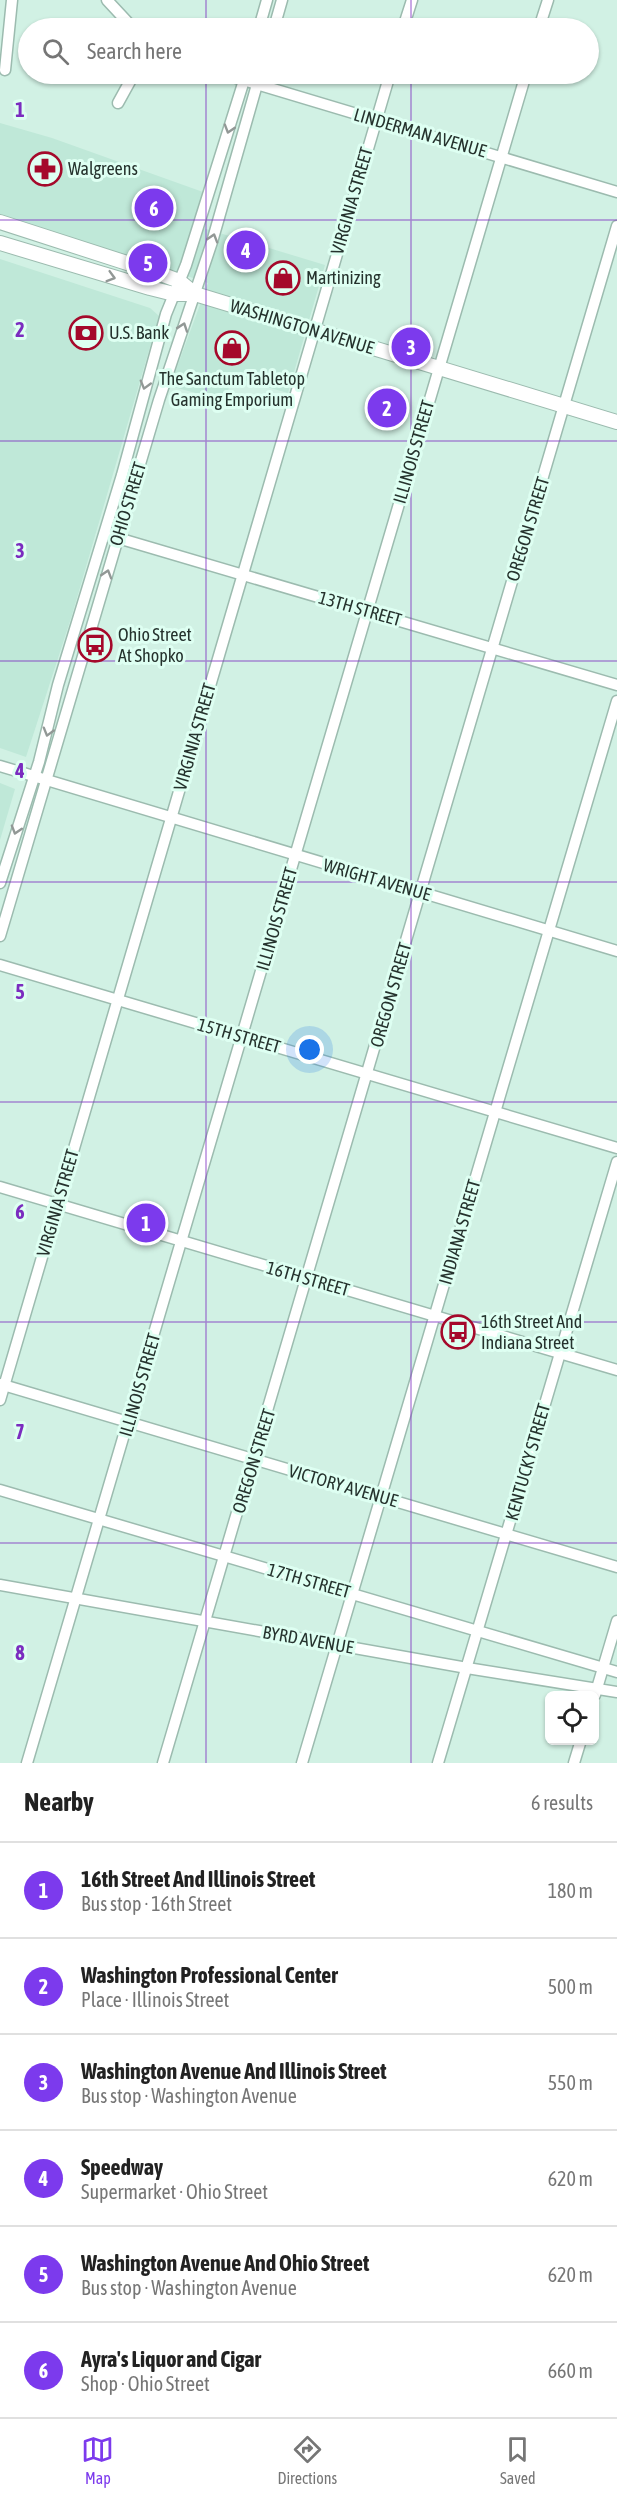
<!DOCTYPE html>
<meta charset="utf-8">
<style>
body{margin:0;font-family:"Asap Condensed",sans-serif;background:#f2f2f2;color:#222}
.controls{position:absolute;right:18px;bottom:18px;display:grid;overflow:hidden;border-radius:9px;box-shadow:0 2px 4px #0004}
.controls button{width:54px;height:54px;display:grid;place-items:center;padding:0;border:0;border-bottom:2px solid #e0e0e0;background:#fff;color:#222;font:30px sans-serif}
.you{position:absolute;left:310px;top:1050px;width:21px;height:21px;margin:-15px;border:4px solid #fff;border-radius:50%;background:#1a73e8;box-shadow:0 0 0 9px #1a73e833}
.badge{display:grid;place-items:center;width:39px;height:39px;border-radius:50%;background:#7c3aed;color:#fff;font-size:20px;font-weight:700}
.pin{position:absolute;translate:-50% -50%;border:3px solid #fff;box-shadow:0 2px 6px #0006}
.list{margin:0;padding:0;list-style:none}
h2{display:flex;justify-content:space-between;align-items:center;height:78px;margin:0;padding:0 24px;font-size:26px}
h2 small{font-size:20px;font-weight:400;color:#767676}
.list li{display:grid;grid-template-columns:39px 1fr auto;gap:18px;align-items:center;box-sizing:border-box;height:96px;padding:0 24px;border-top:2px solid #e0e0e0}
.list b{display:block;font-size:22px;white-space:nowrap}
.list p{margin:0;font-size:20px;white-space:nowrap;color:#767676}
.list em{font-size:20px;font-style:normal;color:#767676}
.icon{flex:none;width:33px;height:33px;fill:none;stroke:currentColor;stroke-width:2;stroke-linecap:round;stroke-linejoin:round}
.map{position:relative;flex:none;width:617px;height:1763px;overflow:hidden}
.search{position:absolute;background:#fff;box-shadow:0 2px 4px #0004;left:18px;right:18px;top:18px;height:66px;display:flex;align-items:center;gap:15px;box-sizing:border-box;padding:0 21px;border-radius:33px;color:#767676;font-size:22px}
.sheet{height:654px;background:#fff}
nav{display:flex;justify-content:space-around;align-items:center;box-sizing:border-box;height:84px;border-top:2px solid #e0e0e0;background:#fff;font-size:16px;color:#767676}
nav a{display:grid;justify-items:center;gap:3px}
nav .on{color:#7c3aed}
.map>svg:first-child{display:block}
</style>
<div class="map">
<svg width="617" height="1763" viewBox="0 0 617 1763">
<rect width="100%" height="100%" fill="#d1f1e4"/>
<g fill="#bfe8d8">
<polygon points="0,123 52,138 203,192 193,225 325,265 288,393 232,377 225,401 170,386 208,283 0,214"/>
<polygon points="0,259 150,308 159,316 72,615 26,757 0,748"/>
<polygon points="0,783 15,789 0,840"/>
</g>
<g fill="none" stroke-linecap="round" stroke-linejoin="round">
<g stroke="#9cbbaf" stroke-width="13">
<g id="minor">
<polyline points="107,0 133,28"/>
<polyline points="259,28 267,0"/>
<polyline points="274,28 282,0"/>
<polyline points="403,28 412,0"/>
<polyline points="539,28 548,0"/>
<polyline points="5,70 12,0"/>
<polyline points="223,74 617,192"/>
<polyline points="118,103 134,74"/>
<polyline points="111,536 617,685"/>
<polyline points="0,766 617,951"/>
<polyline points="0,883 39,762 58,685 122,475 166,314 186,265 246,74"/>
<polyline points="0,936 159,400 212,242 260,74"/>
<polyline points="0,965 617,1148"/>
<polyline points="0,1187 617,1370"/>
<polyline points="0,1384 617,1567"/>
<polyline points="0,1400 390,74"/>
<polyline points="0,1490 617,1672"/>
<polyline points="0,1585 467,1668 617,1692"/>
<polyline points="595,1695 617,1621"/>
<polyline points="27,1763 526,74"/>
<polyline points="163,1763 617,226"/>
<polyline points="302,1763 617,701"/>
<polyline points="438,1763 617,1162"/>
<polyline points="574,1763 581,1740"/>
</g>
</g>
<g stroke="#9cbbaf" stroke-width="16">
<g id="major">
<polyline points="0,222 158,273 179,281 195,294"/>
<polyline points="0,243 150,288 174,294 195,294 617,422"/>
</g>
</g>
<use href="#minor" stroke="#fff" stroke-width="10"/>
<use href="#major" stroke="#fff" stroke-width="14"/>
</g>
<defs><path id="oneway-chevron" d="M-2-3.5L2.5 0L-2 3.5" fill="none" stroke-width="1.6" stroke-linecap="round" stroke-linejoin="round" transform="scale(1.5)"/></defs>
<g stroke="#929896">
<use href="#oneway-chevron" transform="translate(229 129) rotate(107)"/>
<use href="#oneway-chevron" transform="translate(213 238) rotate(-73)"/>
<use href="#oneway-chevron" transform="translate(111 277) rotate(16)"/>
<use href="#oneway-chevron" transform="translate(183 327) rotate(-71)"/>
<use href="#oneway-chevron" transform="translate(145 385) rotate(106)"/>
<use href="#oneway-chevron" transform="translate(107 574) rotate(-73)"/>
<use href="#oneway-chevron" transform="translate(48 732) rotate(106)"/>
<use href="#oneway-chevron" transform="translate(16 830) rotate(107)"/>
</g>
<path fill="none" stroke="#7b2cbf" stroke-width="1.5" stroke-opacity="0.55" d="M 206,0 L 206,28M 411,0 L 411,28M 206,74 L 206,1763M 411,74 L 411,1763M 0,220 L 617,220M 0,441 L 617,441M 0,661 L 617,661M 0,882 L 617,882M 0,1102 L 617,1102M 0,1322 L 617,1322M 0,1543 L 617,1543"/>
<defs>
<g id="pharmacy-ring" transform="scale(1.725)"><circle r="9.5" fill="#defff2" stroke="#a5092b" stroke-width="1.5"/><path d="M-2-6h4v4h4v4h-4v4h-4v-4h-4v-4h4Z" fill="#a5092b"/></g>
<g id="shop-ring" transform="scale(1.725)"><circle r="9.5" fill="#defff2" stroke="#a5092b" stroke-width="1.5"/><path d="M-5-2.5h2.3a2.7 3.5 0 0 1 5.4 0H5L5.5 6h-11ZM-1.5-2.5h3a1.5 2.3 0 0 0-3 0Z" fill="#a5092b"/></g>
<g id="bank-ring" transform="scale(1.725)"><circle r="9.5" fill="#defff2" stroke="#a5092b" stroke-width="1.5"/><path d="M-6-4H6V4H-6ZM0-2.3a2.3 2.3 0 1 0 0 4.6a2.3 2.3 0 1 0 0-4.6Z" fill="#a5092b"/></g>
<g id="bus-ring" transform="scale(1.725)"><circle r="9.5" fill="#defff2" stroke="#a5092b" stroke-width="1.5"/><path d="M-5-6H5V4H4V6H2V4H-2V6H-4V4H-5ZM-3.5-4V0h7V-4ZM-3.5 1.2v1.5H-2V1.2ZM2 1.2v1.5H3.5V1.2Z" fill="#a5092b"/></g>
</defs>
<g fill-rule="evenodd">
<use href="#pharmacy-ring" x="45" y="169"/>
<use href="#shop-ring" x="283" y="278"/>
<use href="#bank-ring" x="86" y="333"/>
<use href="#shop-ring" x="232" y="348"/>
<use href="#bus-ring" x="95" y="645"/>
<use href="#bus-ring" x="458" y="1332"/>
</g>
<g text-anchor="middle" stroke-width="6" stroke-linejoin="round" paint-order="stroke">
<g font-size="18" fill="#25322d" stroke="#defff2">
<text transform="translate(420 133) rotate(16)" y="6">LINDERMAN AVENUE</text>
<text transform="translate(352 201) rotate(-74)" y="6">VIRGINIA STREET</text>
<text transform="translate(302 327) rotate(17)" y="6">WASHINGTON AVENUE</text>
<text transform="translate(414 452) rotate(-74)" y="6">ILLINOIS STREET</text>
<text transform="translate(128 504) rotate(-73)" y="6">OHIO STREET</text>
<text transform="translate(528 529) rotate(-73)" y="6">OREGON STREET</text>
<text transform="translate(360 609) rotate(16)" y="6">13TH STREET</text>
<text transform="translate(195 737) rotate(-74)" y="6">VIRGINIA STREET</text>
<text transform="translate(377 880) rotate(16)" y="6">WRIGHT AVENUE</text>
<text transform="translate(277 919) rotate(-74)" y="6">ILLINOIS STREET</text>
<text transform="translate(391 995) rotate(-74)" y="6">OREGON STREET</text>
<text transform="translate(239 1036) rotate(16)" y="6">15TH STREET</text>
<text transform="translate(58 1203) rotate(-74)" y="6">VIRGINIA STREET</text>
<text transform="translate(460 1232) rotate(-74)" y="6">INDIANA STREET</text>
<text transform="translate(308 1279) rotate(16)" y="6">16TH STREET</text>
<text transform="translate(140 1385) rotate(-74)" y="6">ILLINOIS STREET</text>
<text transform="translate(254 1461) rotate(-73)" y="6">OREGON STREET</text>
<text transform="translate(528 1462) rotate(-74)" y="6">KENTUCKY STREET</text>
<text transform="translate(343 1486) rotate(16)" y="6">VICTORY AVENUE</text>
<text transform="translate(309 1581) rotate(16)" y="6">17TH STREET</text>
<text transform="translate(308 1640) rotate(10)" y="6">BYRD AVENUE</text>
</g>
<g font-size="18" fill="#25322d" stroke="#defff2" text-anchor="start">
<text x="68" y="175">Walgreens</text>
<text x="306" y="284">Martinizing</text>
<text x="109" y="339">U.S. Bank</text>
<text x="232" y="385" text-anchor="middle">The Sanctum Tabletop<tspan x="232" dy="21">Gaming Emporium</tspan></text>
<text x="118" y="641">Ohio Street<tspan x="118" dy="21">At Shopko</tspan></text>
<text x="481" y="1328">16th Street And<tspan x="481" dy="21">Indiana Street</tspan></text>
</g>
</g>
<g font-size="20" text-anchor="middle" font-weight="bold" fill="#7b2cbf" stroke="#defff2" stroke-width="6" stroke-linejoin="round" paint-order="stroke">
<text x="20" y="117">1</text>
<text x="20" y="337">2</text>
<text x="20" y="558">3</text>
<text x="20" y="778">4</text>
<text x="20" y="999">5</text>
<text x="20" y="1219">6</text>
<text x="20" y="1439">7</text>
<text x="20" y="1660">8</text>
</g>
</svg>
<div class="controls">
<button><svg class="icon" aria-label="locate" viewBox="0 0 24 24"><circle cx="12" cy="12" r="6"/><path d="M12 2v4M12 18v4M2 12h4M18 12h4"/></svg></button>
</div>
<div class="you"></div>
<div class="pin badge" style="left:146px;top:1223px">1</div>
<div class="pin badge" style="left:387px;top:408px">2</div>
<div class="pin badge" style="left:411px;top:347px">3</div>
<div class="pin badge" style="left:246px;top:250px">4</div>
<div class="pin badge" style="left:148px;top:263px">5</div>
<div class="pin badge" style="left:154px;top:208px">6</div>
<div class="search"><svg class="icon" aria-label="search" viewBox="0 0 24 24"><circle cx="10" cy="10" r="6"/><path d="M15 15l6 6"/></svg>Search here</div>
</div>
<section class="sheet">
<h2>Nearby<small>6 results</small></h2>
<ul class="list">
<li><span class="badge">1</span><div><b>16th Street And Illinois Street</b><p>Bus stop · 16th Street</p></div><em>180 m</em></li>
<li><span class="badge">2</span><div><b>Washington Professional Center</b><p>Place · Illinois Street</p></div><em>500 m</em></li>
<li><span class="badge">3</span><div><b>Washington Avenue And Illinois Street</b><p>Bus stop · Washington Avenue</p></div><em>550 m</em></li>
<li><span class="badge">4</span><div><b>Speedway</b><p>Supermarket · Ohio Street</p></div><em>620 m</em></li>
<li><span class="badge">5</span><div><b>Washington Avenue And Ohio Street</b><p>Bus stop · Washington Avenue</p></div><em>620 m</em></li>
<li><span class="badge">6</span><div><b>Ayra's Liquor and Cigar</b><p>Shop · Ohio Street</p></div><em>660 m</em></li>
</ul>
</section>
<nav>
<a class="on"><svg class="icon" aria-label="map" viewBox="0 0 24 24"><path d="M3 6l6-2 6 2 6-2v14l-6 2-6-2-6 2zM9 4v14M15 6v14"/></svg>Map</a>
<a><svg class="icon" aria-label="directions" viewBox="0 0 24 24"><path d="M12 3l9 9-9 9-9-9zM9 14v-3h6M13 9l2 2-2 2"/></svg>Directions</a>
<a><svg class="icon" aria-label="saved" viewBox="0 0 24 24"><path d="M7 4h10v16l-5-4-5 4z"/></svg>Saved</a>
</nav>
